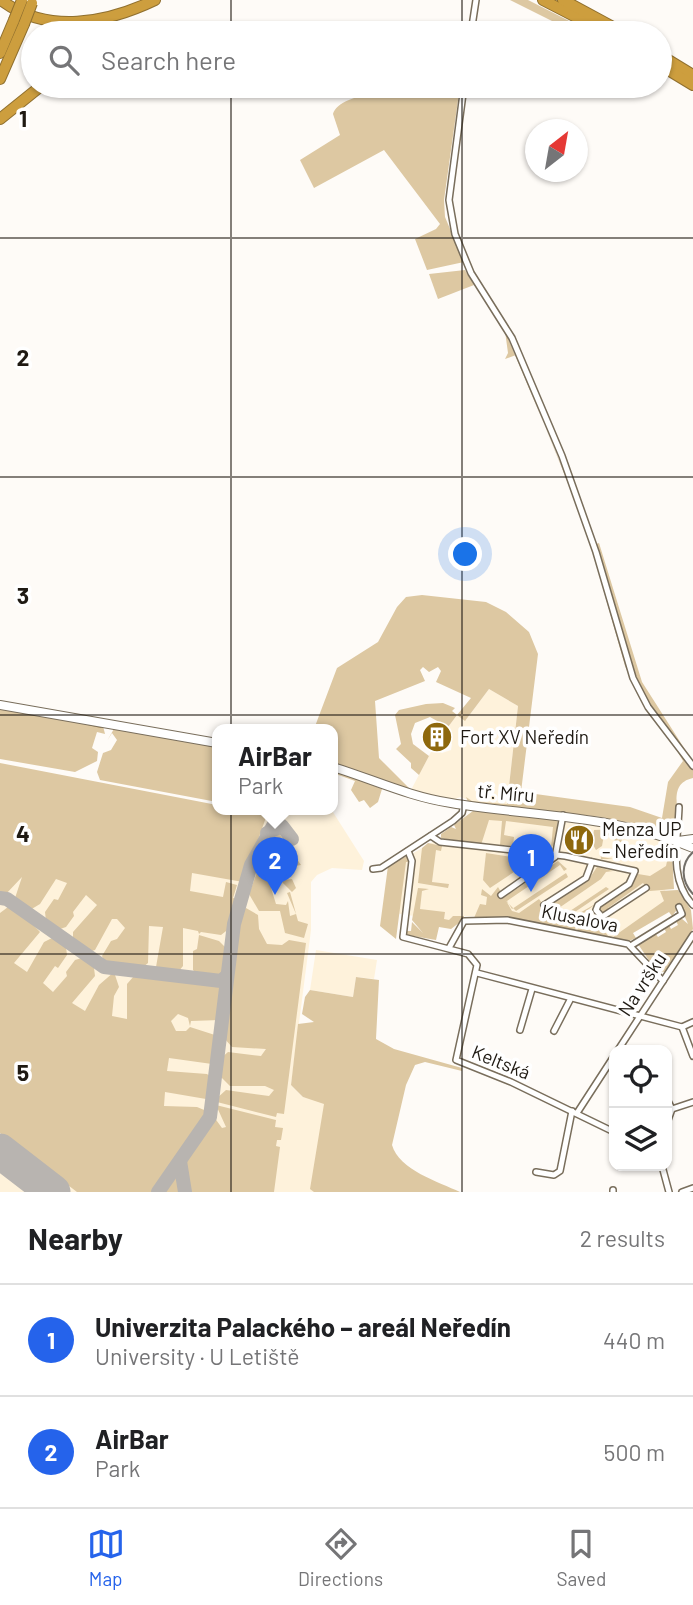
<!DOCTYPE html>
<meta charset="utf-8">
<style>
body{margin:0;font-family:Barlow,sans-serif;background:#f2f2f2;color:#202124}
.controls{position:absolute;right:21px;bottom:21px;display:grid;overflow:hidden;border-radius:14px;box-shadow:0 2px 5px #0004}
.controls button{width:63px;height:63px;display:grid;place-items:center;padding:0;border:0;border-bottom:2px solid #e0e0e0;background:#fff;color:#202124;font:35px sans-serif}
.compass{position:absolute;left:525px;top:119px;width:63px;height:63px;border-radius:50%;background:#fff;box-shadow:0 2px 5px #0004;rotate:31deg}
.you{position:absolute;left:466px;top:555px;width:24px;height:24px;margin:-18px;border:5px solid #fff;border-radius:50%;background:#1a73e8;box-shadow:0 0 0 10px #1a73e833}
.badge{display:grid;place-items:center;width:46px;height:46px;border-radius:50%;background:#2563eb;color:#fff;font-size:23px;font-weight:700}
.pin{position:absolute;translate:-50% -58px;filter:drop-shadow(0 2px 4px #0008)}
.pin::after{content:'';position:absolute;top:37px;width:24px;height:21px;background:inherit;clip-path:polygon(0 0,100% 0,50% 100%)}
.popup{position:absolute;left:212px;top:724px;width:126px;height:91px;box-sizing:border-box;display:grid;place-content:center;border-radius:14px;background:#fff;filter:drop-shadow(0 2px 5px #0005);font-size:23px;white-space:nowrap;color:#757577}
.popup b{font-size:26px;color:#202124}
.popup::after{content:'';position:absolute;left:50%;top:100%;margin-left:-14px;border:14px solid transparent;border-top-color:#fff}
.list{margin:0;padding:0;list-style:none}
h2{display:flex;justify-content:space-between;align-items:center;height:91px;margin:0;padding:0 28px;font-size:30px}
h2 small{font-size:23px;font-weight:400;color:#757577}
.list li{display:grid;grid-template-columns:46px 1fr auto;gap:21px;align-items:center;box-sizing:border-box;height:112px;padding:0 28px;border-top:2px solid #e0e0e0}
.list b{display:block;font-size:26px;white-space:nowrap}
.list p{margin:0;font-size:23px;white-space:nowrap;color:#757577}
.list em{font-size:23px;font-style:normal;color:#757577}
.icon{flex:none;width:38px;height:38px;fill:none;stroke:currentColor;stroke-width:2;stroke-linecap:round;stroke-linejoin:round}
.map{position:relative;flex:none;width:693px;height:1192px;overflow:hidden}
.search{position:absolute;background:#fff;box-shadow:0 2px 5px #0004;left:21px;right:21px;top:21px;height:77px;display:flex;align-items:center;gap:18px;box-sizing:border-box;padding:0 24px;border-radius:38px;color:#757577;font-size:26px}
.sheet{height:315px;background:#fff}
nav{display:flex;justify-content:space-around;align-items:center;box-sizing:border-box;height:98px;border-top:2px solid #e0e0e0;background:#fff;font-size:19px;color:#757577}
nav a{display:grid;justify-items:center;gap:4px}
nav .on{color:#2563eb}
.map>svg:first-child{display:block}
</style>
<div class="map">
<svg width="693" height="1192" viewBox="0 0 693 1192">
<rect width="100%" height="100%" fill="#fefbf7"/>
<g fill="#fef2db">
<polygon points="489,689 518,706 507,804 472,801 460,797 453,800 411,790 433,748 442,753 451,750 452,744 442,734 457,715 466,720"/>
<polygon points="270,809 331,809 364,861 362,870 332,868 317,875 311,882 311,930 291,1085 303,1097 338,1106 377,1192 0,1192 0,821 243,863"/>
<polygon points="484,813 599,826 670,843 663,913 620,939 506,918 463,916 452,917 449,921 394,913 401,860"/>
<polygon points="316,950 377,960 374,979 356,977 353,997 310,990"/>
</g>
<g fill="#ddc8a2">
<polygon points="510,0 528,0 593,33 576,33"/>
<path d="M 432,86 L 460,86 L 444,200 L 445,217 L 464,262 L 427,270 L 415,239 L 436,229 L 440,224 L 384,150 L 314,188 L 300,160 L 340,135 L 333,114 C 340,91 411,88 432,86 Z"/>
<polygon points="465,270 474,285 438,299 429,274"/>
<path d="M 505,331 L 578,505 L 631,679 L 648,710 L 693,769 L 693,778 C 662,785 688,819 670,833 L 601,817 L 468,802 L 466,797 L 472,801 L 507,804 L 518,706 L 489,689 L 465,721 L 457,715 L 448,727 L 430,717 L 415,723 L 411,734 L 413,744 L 429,756 L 419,775 L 411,768 L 411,763 L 396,749 L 401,744 L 395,715 L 399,710 L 426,704 L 443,703 L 455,708 L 452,711 L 457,715 L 471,698 L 436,682 L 441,671 L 438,667 L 429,672 L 423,667 L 420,670 L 425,681 L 375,701 L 379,758 L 411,790 L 333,763 L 333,729 L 314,729 L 337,668 L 378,642 L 397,607 L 406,597 L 422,595 L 486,602 L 506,612 L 529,632 L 538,654 L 521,792 L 630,807 L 662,818 L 668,782 L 683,761 C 665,728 640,701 625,666 L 585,525 L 516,355 L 505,359 L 508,353 Z"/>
<polygon points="599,543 642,682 693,762 653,709 635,680 596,544"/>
<polygon points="0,707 103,726 105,734 97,732 92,748 98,752 97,761 75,772 0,759"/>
<polygon points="115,727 217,745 217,802 100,780 97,772 103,753 111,750 117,740 112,733 107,741"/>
<polygon points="0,763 217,805 217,809 269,809 243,882 192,873 190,891 223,897 226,882 237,885 233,898 236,899 240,889 230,928 221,935 201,932 199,934 198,931 183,928 183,966 178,972 156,967 163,927 149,926 148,963 142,968 115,967 105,963 102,956 111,941 117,939 125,928 117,919 112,919 95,950 88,952 73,941 73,932 97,905 86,895 73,912 74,916 66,927 57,930 46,921 45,912 54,899 58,900 67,883 56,879 40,904 30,910 15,898 22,877 5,895 0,895"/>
<polygon points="333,769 382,789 378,802 370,808 364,800 359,802 351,790 355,781 333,773"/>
<polygon points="473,811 558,818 556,841 551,848 553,827 506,821 504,835 514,837 513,846 500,845 502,821 489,820 481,845 441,838 441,834 451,827 456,829 454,825"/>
<polygon points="618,829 667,840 672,851 668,850 662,840 633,834 622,838 620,850 618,837 615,859 601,859 600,849 602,857 613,859 615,836 604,835 602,846 596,850 592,843 594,830"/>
<polygon points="278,832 301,865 282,868 290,868 290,871 283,873 284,880 292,879 296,888 292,892 282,882 271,888 276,904 286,905 288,901 290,916 296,914 287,893 290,892 298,921 308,924 304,938 285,933 280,911 259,911 249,894 261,861"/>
<polygon points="428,843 442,846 441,851 436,850 432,882 449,884 448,888 418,883 422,848"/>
<polygon points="669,852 672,853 674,889 650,891 643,883 608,908 609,911 602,913 600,910 600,906 631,884 638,874 650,876 666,866"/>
<polygon points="486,853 532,860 490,888 483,880"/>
<polygon points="407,856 409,862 406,862 396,939 380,926 388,866"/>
<polygon points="558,861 567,869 564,871 560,865 507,901 512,909 566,873 568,877 516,911 503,898"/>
<polygon points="597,867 613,871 606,872 601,879 556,910 561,917 606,887 609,889 563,920 555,918 547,907 589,879"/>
<polygon points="498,887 512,911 519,913 539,899 553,918 564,922 597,903 577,918 575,930 506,918 474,918 480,904 486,905 487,897 481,895 482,889 491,896"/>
<polygon points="418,888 429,889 422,891 420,909 445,912 444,919 449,920 453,916 464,916 464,919 451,929 439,927 436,940 407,935 406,931 411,931 412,922 423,933 412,920"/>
<polygon points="678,890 691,910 693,929 665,972 656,971 638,944 655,933 658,937 666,932 664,928 669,925 671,929 678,925 676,921 681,918 688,924 680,906 672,916 669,912 633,933 636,938 629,941 577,931 579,925 597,930 599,923 608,936 613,937 664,901 660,891"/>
<polygon points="8,907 21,912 40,932 14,963 27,972 44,942 54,937 66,947 67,955 58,968 55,966 43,983 53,992 67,976 66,972 75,960 82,958 94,968 95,976 72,1003 85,1011 99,985 114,972 119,987 114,996 112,1016 127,1019 127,984 134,976 223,987 220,1020 191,1021 190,1026 188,1018 178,1014 171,1021 176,1031 186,1031 190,1027 218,1036 215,1063 212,1064 169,1058 167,1071 207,1074 213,1079 211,1096 206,1099 165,1092 164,1106 197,1107 209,1112 155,1192 77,1192 0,1133 0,913"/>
<path d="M 246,908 L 258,915 L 259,929 L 267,944 L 282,945 L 289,940 L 306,943 L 284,1114 L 277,1113 L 276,1117 L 217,1102 L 216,1099 L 226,1090 L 269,1096 L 274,1090 L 265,1086 L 230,1086 L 219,1075 L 220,1059 L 228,1052 L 261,1056 L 266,1049 L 232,1047 L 224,1038 C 224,1017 232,916 246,908 Z"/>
<polygon points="199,935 219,941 227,949 225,972 217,975 196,973 193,970 193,951 197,949"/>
<path d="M 356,977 L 379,980 L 376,1039 L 394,1049 L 462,1068 L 462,1071 L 425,1062 L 415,1065 L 406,1085 L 392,1145 C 399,1170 439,1182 460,1192 L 314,1192 L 310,1189 L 324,1104 L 303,1097 L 291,1085 L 298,1024 L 314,1022 L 302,1014 L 305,997 L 310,990 L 353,997 Z"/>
<polygon points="216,1105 276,1120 275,1127 283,1128 281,1140 277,1140 276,1146 280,1147 274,1192 162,1192 214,1117 222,1128 226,1127"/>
</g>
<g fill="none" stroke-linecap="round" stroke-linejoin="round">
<g stroke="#b9985b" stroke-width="2">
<polyline points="88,724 101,727"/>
<polyline points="208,745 217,747"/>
</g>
<g stroke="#b8b4b0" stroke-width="14">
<polyline points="267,833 282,826 292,839"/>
<polyline points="0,898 7,899 104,967 221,981 227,976"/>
<polyline points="180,1161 185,1192"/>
<polyline points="158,1192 210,1117 234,924 251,865 277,819"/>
</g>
<polyline stroke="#b8b4b0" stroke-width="35" points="0,1151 53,1192"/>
<g stroke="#796e5c" stroke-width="8">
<g id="minor">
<polyline points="471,33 476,0"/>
<polyline points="464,86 449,200 455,234 471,273 512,338 562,456 596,552 633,678 648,707 693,766"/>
<path d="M 679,807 C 678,841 668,879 693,905"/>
<polyline points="431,836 440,842 565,856 635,871 629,884 598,905 596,910 602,917 646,888"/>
<polyline points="408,851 412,861 403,937 468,954 477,965 456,1060 511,1082 614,1132"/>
<polyline points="373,869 381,868 453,821 462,813 464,805"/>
<polyline points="501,895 555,857 563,815"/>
<polyline points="544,905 586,878 592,862"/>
<polyline points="632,945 682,914 679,907"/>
<polyline points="449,948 464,921 507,920 628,944 663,981"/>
<polyline points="477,973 682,1027 693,1056"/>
<polyline points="682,1027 693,1022"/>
<polyline points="520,1030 532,989"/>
<polyline points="554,1031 570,1000"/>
<polyline points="618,1050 693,935"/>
<polyline points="667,1099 672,1109"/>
<polyline points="577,1113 614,1056"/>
<polyline points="667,1123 672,1109 693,1102"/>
<polyline points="662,1166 669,1192"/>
<polyline points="536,1172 554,1175 560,1171 572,1111"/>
<polyline points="613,1192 613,1190"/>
<polyline points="682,1192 693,1188"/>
</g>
</g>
<g stroke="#796e5c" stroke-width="10">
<g id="secondary">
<polyline points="0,705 217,743"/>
<path d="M 333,767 C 372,779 410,797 451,803 C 534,817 614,814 693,848"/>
<polyline points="678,841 693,839"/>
</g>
</g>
<g stroke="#90702f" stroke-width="12">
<g id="motorway">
<path d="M 1,0 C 47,35 107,23 155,0"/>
<polyline points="543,0 607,33"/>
<polyline points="563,0 624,33"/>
<polyline points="0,53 14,20"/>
<polyline points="660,55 693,75"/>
<polyline points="660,65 693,85"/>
<polyline points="0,79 24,24"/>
<polyline points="0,119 41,86"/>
</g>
</g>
<use href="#minor" stroke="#fff" stroke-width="5"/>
<use href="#secondary" stroke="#fff" stroke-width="8"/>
<use href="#motorway" stroke="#cd9e3e" stroke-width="10"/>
<path stroke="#726e68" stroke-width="2" d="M 693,852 C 680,864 681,881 693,894"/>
<g stroke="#90702f" stroke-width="12" stroke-linecap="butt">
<g id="motorway-bridge">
<polyline points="14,20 22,0"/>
<polyline points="24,24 32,3"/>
</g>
</g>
<use href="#motorway-bridge" stroke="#cd9e3e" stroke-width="10"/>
</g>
<path fill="none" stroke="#1f1a13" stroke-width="2" stroke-opacity="0.55" d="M 231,0 L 231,33M 462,0 L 462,33M 231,86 L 231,1192M 462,86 L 462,1192M 0,238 L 693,238M 0,477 L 693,477M 0,715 L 693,715M 0,954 L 693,954"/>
<defs>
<g id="building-disc" transform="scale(1.575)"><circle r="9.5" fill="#8e680d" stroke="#fff"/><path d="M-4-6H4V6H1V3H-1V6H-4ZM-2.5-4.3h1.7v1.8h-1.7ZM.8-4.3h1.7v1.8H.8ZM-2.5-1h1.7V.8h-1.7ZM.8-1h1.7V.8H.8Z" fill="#fff"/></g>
<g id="restaurant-disc" transform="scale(1.575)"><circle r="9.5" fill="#8e680d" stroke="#fff"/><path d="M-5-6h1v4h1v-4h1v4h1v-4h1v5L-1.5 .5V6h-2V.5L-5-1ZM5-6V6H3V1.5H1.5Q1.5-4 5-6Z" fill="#fff"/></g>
</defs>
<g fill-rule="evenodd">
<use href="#building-disc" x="437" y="737"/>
<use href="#restaurant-disc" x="579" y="840"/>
</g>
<g text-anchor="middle" stroke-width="7" stroke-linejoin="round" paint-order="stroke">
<g font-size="19" fill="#1f1a13" stroke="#fff" text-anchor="start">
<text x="460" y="744">Fort XV Neředín</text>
<text x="602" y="836">Menza UP<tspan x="602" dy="22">– Neředín</tspan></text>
</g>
<g font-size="19" fill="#1f1a13" stroke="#fff">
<text transform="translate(506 793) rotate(5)" y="7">tř. Míru</text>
<text transform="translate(580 918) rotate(11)" y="7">Klusalova</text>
<text transform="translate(642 984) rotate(-57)" y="7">Na vršku</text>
<text transform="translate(501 1062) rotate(22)" y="7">Keltská</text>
</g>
</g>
<g font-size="23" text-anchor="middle" font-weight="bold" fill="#1f1a13" stroke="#fff" stroke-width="7" stroke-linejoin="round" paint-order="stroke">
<text x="23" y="127">1</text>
<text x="23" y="366">2</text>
<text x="23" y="604">3</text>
<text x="23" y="842">4</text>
<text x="23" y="1081">5</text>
</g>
</svg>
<div class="controls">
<button><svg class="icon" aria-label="locate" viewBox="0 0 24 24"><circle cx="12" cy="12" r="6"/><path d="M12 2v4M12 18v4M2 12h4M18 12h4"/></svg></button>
<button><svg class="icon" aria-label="layers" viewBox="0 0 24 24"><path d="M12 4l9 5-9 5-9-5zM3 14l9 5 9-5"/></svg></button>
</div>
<svg class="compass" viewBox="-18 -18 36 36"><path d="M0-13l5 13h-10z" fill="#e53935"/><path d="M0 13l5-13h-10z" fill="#757577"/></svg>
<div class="you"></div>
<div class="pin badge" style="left:531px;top:892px">1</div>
<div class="pin badge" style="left:275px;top:895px">2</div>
<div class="popup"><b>AirBar</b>Park</div>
<div class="search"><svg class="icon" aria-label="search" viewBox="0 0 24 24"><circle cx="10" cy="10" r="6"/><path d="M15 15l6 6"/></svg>Search here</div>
</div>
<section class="sheet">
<h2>Nearby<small>2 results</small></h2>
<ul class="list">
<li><span class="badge">1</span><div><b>Univerzita Palackého – areál Neředín</b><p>University · U Letiště</p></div><em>440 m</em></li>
<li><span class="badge">2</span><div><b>AirBar</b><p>Park</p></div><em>500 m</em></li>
</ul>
</section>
<nav>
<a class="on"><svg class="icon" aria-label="map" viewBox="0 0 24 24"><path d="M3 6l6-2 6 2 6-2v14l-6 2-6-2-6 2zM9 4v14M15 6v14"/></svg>Map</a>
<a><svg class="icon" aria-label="directions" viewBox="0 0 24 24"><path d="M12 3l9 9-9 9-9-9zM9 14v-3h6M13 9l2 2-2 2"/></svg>Directions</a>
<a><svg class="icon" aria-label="saved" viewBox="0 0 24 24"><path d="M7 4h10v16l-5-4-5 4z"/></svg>Saved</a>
</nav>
